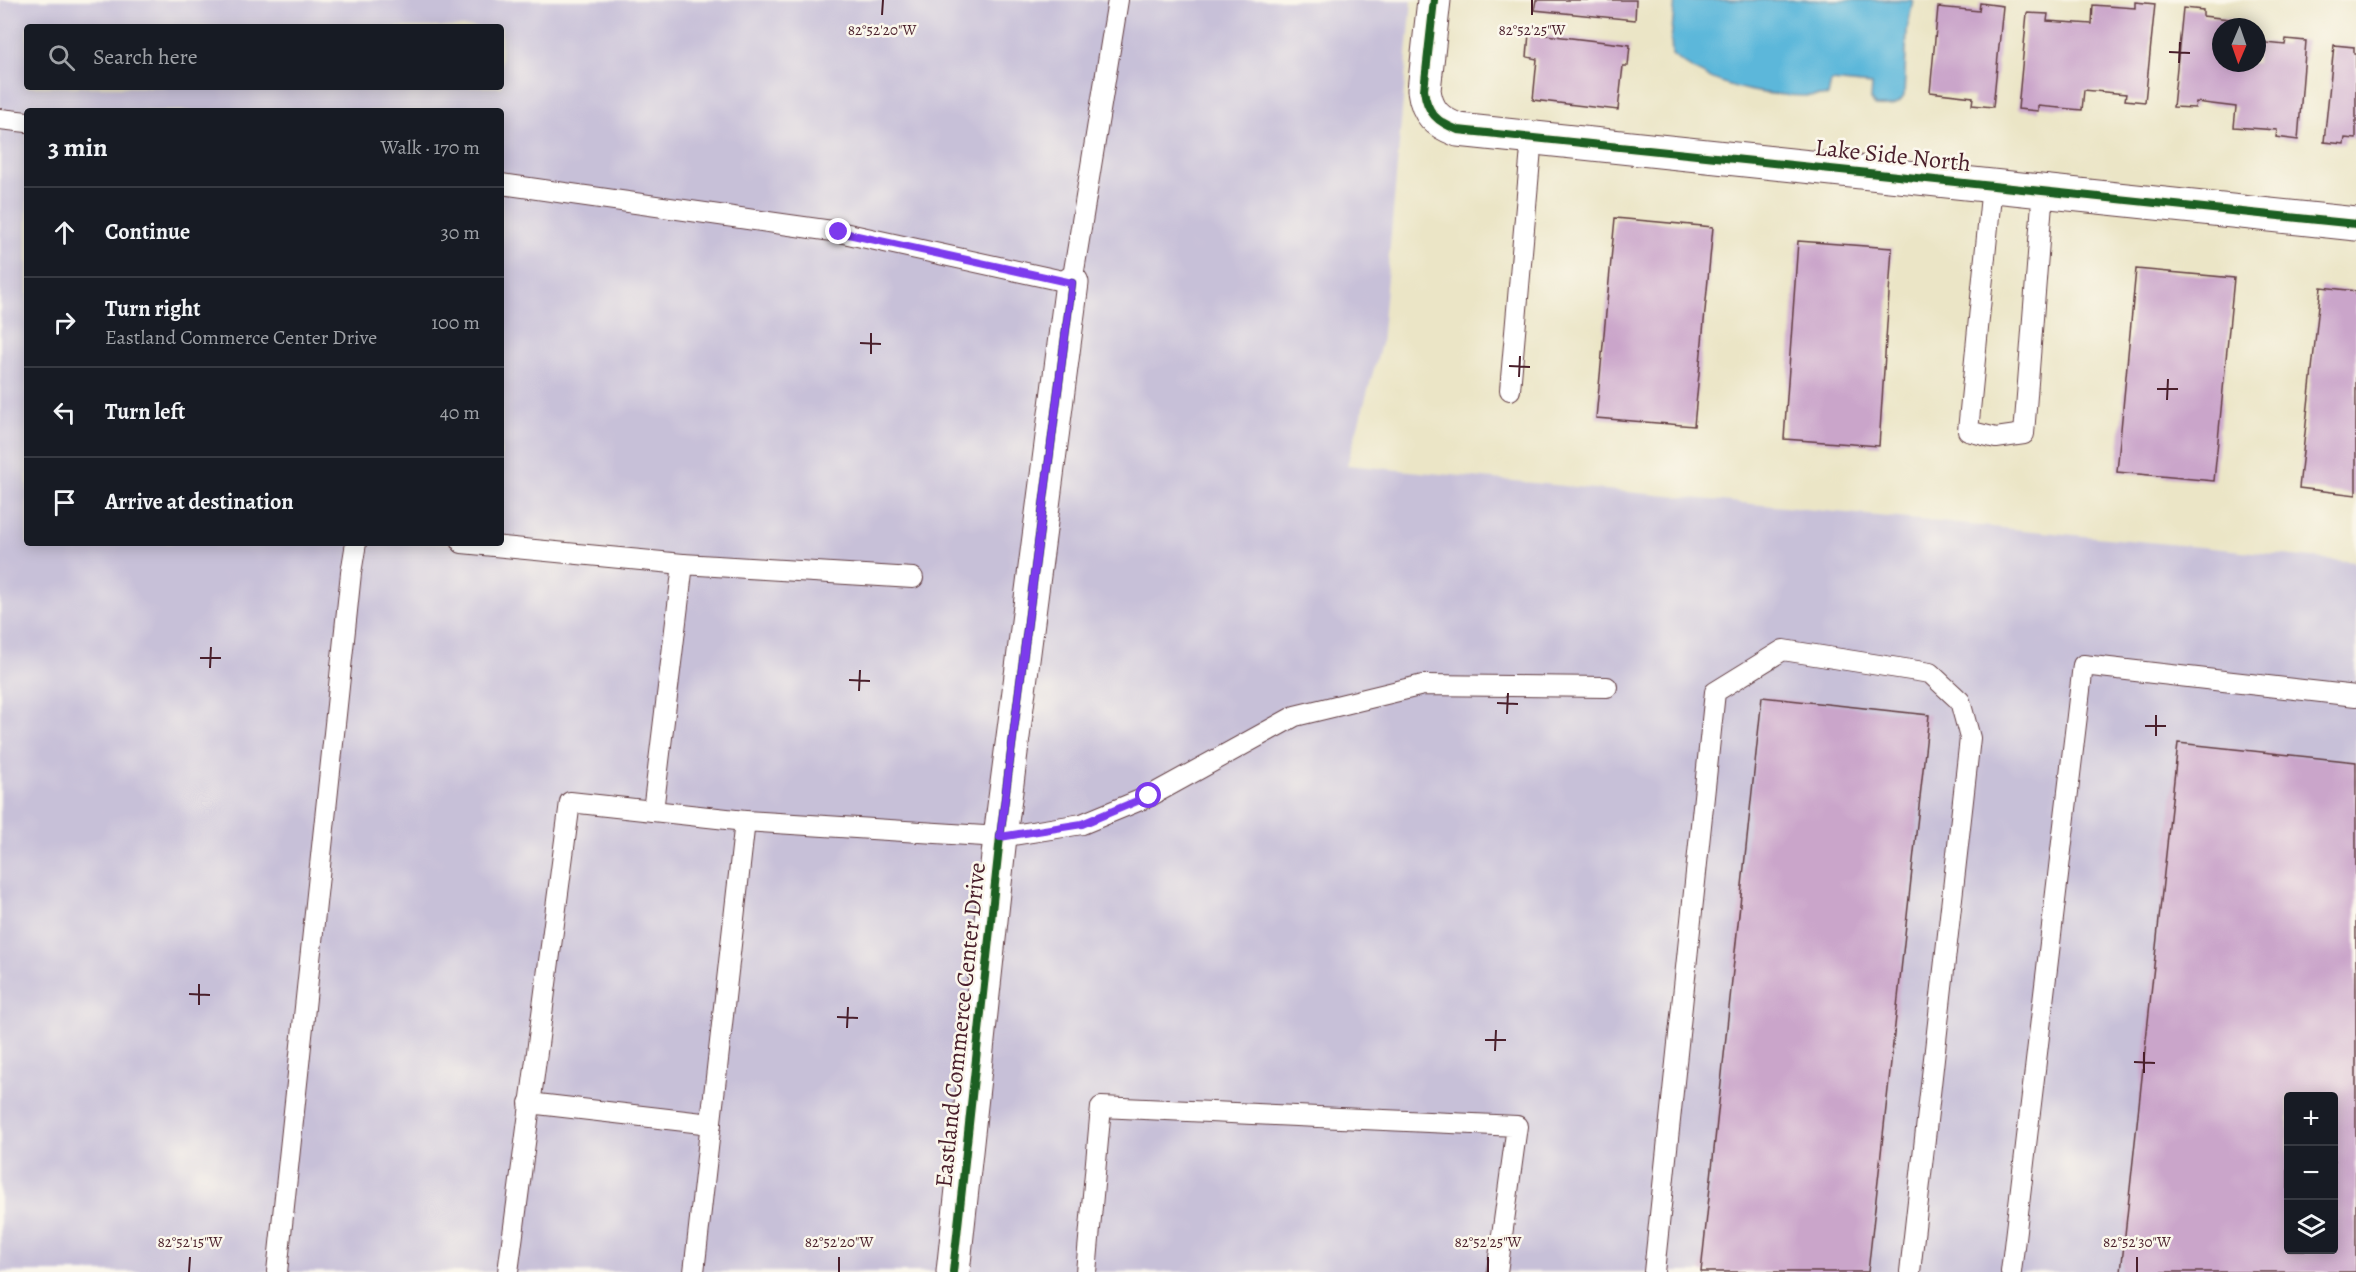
<!DOCTYPE html>
<meta charset="utf-8">
<style>
body{margin:0;font-family:Alegreya,serif;background:#20242c;color:#f1f3f6}
.controls{position:absolute;right:18px;bottom:18px;display:grid;overflow:hidden;border-radius:6px;box-shadow:0 3px 15px #0003}
.controls button{width:54px;height:54px;display:grid;place-items:center;padding:0;border:0;border-bottom:2px solid #363941;background:#171b24;color:#f1f3f6;font:30px sans-serif}
.compass{position:absolute;left:2212px;top:18px;width:54px;height:54px;border-radius:50%;background:#171b24;box-shadow:0 3px 15px #0003;rotate:182deg}
.stop{position:absolute;width:18px;height:18px;margin:-14px;border:4px solid #7c3aed;border-radius:50%;background:#fff}
.stop.end{background:#7c3aed;border-color:#fff;box-shadow:0 2px 6px #0008}
.list{margin:0;padding:0;list-style:none}
h2{display:flex;justify-content:space-between;align-items:center;height:78px;margin:0;padding:0 24px;font-size:26px}
h2 small{font-size:20px;font-weight:400;color:#9ea1a6}
.list li{display:grid;grid-template-columns:39px 1fr auto;gap:18px;align-items:center;box-sizing:border-box;height:90px;padding:0 24px;border-top:2px solid #363941}
.list b{display:block;font-size:22px;white-space:nowrap}
.list p{margin:0;font-size:20px;white-space:nowrap;color:#9ea1a6}
.list em{font-size:20px;font-style:normal;color:#9ea1a6}
.icon{flex:none;width:33px;height:33px;fill:none;stroke:currentColor;stroke-width:2;stroke-linecap:round;stroke-linejoin:round}
.map{position:relative;flex:none;width:2356px;height:1272px;overflow:hidden}
.search{position:absolute;background:#171b24;box-shadow:0 3px 15px #0003;left:24px;top:24px;width:480px;height:66px;display:flex;align-items:center;gap:15px;box-sizing:border-box;padding:0 21px;border-radius:6px;color:#9ea1a6;font-size:22px}
.panel{position:absolute;background:#171b24;box-shadow:0 3px 15px #0003;left:24px;top:108px;width:480px;height:438px;border-radius:6px}
.map>svg:first-child{display:block}
</style>
<div class="map">
<svg width="2356" height="1272" viewBox="0 0 2356 1272">
<rect width="100%" height="100%" fill="#fbf7ec"/>
<filter id="ink" filterUnits="userSpaceOnUse"><feTurbulence type="fractalNoise" baseFrequency=".0167" numOctaves="2"/><feDisplacementMap in="SourceGraphic" scale="12" xChannelSelector="R" yChannelSelector="G"/><feConvolveMatrix kernelMatrix="1 2 1 2 8 2 1 2 1" color-interpolation-filters="sRGB"/></filter>
<filter id="wash" filterUnits="userSpaceOnUse"><feTurbulence type="fractalNoise" baseFrequency=".008" numOctaves="4" result="noise"/><feDisplacementMap in="SourceGraphic" scale="24" xChannelSelector="R" yChannelSelector="G"/><feGaussianBlur stdDeviation="1.35" result="paint"/><feColorMatrix in="noise" values="0 0 0 0 0 0 0 0 0 0 0 0 0 0 0 0 0 1.4 0 .05"/><feComposite in="paint" operator="in"/></filter>
<g filter="url(#wash)">
<rect width="100%" height="100%" fill="#ebe5c6"/>
<path fill="#c7c0d8" fill-rule="evenodd" d="M 0,0 L 1412,0 L 1381,344 L 1347,465 L 2356,562 L 2356,1272 L 0,1272 ZM 27,27 L 501,27 L 501,87 L 27,87 ZM 27,111 L 501,111 L 501,543 L 27,543 ZM 2288,1096 L 2334,1096 L 2334,1250 L 2288,1250 Z"/>
<path fill="#5cb7da" stroke="#536b82" stroke-width="1.5" d="M 1675,0 L 1913,0 L 1907,31 L 1904,96 C 1898,107 1887,107 1875,106 L 1871,100 L 1872,85 L 1831,81 L 1828,96 C 1769,97 1721,92 1672,55 L 1671,40 Z"/>
<g id="blocks">
<g fill="#caa5ca" fill-rule="evenodd">
<polygon points="1536,0 1636,0 1635,20 1534,10"/>
<polygon points="2135,2 2155,4 2145,102 2125,100 2126,94 2084,90 2082,110 2038,106 2038,111 2018,109 2027,13 2048,14 2047,21 2092,24 2093,5 2135,8"/>
<polygon points="1980,3 2003,6 1993,107 1972,105 1973,97 1930,92 1938,7 1979,11"/>
<polygon points="2183,8 2203,10 2203,16 2246,21 2245,27 2221,27 2221,63 2257,63 2257,42 2285,45 2286,39 2306,41 2298,140 2276,137 2277,130 2234,127 2236,107 2196,102 2195,108 2173,107"/>
<polygon points="1529,33 1630,45 1628,66 1623,66 1618,110 1533,100 1537,59 1527,57"/>
<polygon points="2334,45 2354,47 2354,54 2356,54 2356,139 2345,138 2344,144 2324,142"/>
<polygon points="1615,218 1713,227 1694,426 1596,418"/>
<polygon points="1798,241 1892,248 1879,446 1784,439"/>
<polygon points="2136,269 2234,278 2214,481 2117,472"/>
<polygon points="2321,287 2356,291 2356,495 2299,488"/>
<polygon points="1762,697 1929,715 1868,1272 1701,1272"/>
<path d="M 2178,743 L 2356,762 L 2356,1272 L 2121,1272 ZM 2288,1096 L 2334,1096 L 2334,1250 L 2288,1250 Z"/>
</g>
</g>
</g>
<g filter="url(#ink)">
<use href="#blocks" fill-opacity="0" stroke="#623d42" stroke-width="1.5"/>
<g fill="none" stroke-linecap="round" stroke-linejoin="round">
<g stroke="#623d42" stroke-width="22">
<g id="lane">
<polyline points="0,119 27,122"/>
<polyline points="501,184 839,232 1072,283 1118,0"/>
<polyline points="1992,185 1968,431 1996,438 2024,434 2043,190"/>
<polyline points="1510,390 1532,137"/>
<polyline points="462,543 683,564"/>
<polyline points="653,811 683,564 913,578"/>
<polyline points="529,1103 711,1124"/>
<polyline points="277,1272 351,573 356,543"/>
<polyline points="508,1272 570,802 745,821"/>
<polyline points="694,1272 745,821 1000,837 1082,824 1150,796 1295,716 1423,685 1607,687"/>
<polyline points="1086,1272 1101,1107 1517,1126 1497,1272"/>
<polyline points="1654,1272 1715,692 1783,650 1930,673 1960,701 1970,738 1910,1272"/>
<polyline points="2011,1272 2083,665 2356,696"/>
</g>
</g>
<g stroke="#623d42" stroke-width="35">
<g id="street">
<path d="M 1434,0 L 1424,90 C 1427,113 1437,122 1458,130 L 2356,224"/>
<polyline points="953,1272 1000,837 1072,283"/>
</g>
</g>
<use href="#lane" stroke="#fff" stroke-width="20"/>
<use href="#street" stroke="#fff" stroke-width="33"/>
<g stroke="#fbf7ec" stroke-width="11">
<g id="cycleway">
<path d="M 1434,0 L 1424,90 C 1427,113 1437,122 1458,130 L 2356,224"/>
<polyline points="953,1272 1000,837 1072,283"/>
</g>
</g>
<use href="#cycleway" stroke="#1b5e20" stroke-width="8"/>
</g>
</g>
<g fill="none" stroke-linecap="round" stroke-linejoin="round" filter="url(#ink)">
<polyline stroke="#7c3aed" stroke-width="8" points="839,232 1072,283 1000,837 1082,824 1149,796"/>
</g>
<path fill="none" stroke="#4a1f2b" stroke-width="2" d="M 882,15 L 883,0M 1532,15 L 1532,0M 2169,52 L 2190,53M 2179,63 L 2180,42M 860,343 L 881,344M 871,354 L 871,333M 1509,366 L 1530,367M 1519,377 L 1520,356M 2157,389 L 2178,389M 2167,400 L 2168,379M 200,658 L 221,658M 210,668 L 211,647M 849,680 L 870,681M 859,691 L 860,670M 1497,703 L 1518,704M 1507,714 L 1508,693M 2145,726 L 2166,726M 2156,736 L 2156,715M 189,994 L 210,995M 199,1005 L 199,984M 837,1017 L 858,1018M 847,1028 L 848,1007M 1485,1040 L 1506,1040M 1495,1051 L 1496,1030M 2134,1062 L 2155,1063M 2144,1073 L 2144,1052M 189,1272 L 190,1257M 839,1272 L 839,1257M 1488,1272 L 1488,1257M 2137,1272 L 2137,1257"/>
<g text-anchor="middle" stroke-width="5" stroke-linejoin="round" paint-order="stroke">
<g font-size="24" fill="#4a1f2b" stroke="#fbf7ec">
<text transform="translate(1893 155) rotate(6)" y="8">Lake Side North</text>
<text transform="translate(960 1025) rotate(-84)" y="8">Eastland Commerce Center Drive</text>
</g>
</g>
<g font-size="15" text-anchor="middle" fill="#4a1f2b" stroke="#fbf7ec" stroke-width="5" stroke-linejoin="round" paint-order="stroke">
<text x="882" y="35">82°52'20"W</text>
<text x="1532" y="35">82°52'25"W</text>
<text x="190" y="1247">82°52'15"W</text>
<text x="839" y="1247">82°52'20"W</text>
<text x="1488" y="1247">82°52'25"W</text>
<text x="2137" y="1247">82°52'30"W</text>
</g>
</svg>
<div class="controls">
<button>+</button>
<button>−</button>
<button><svg class="icon" aria-label="layers" viewBox="0 0 24 24"><path d="M12 4l9 5-9 5-9-5zM3 14l9 5 9-5"/></svg></button>
</div>
<svg class="compass" viewBox="-18 -18 36 36"><path d="M0-13l5 13h-10z" fill="#e53935"/><path d="M0 13l5-13h-10z" fill="#9ea1a6"/></svg>
<div class="stop" style="left:1149px;top:796px"></div>
<div class="stop end" style="left:839px;top:232px"></div>
<div class="search"><svg class="icon" aria-label="search" viewBox="0 0 24 24"><circle cx="10" cy="10" r="6"/><path d="M15 15l6 6"/></svg>Search here</div>
<section class="panel">
<h2>3 min<small>Walk · 170 m</small></h2>
<ul class="list">
<li><svg class="icon" aria-label="ahead" viewBox="0 0 24 24"><path d="M12 20V5M6 11l6-6 6 6"/></svg><div><b>Continue</b></div><em>30 m</em></li>
<li><svg class="icon" aria-label="right" viewBox="0 0 24 24"><path d="M7 20v-9h11M14 6l5 5-5 5"/></svg><div><b>Turn right</b><p>Eastland Commerce Center Drive</p></div><em>100 m</em></li>
<li><svg class="icon" aria-label="left" viewBox="0 0 24 24"><path d="M17 20v-9H6M10 6l-5 5 5 5"/></svg><div><b>Turn left</b></div><em>40 m</em></li>
<li><svg class="icon" aria-label="arrive" viewBox="0 0 24 24"><path d="M6 21V4h12l-3 4 3 4H6"/></svg><div><b>Arrive at destination</b></div></li>
</ul>
</section>
</div>
